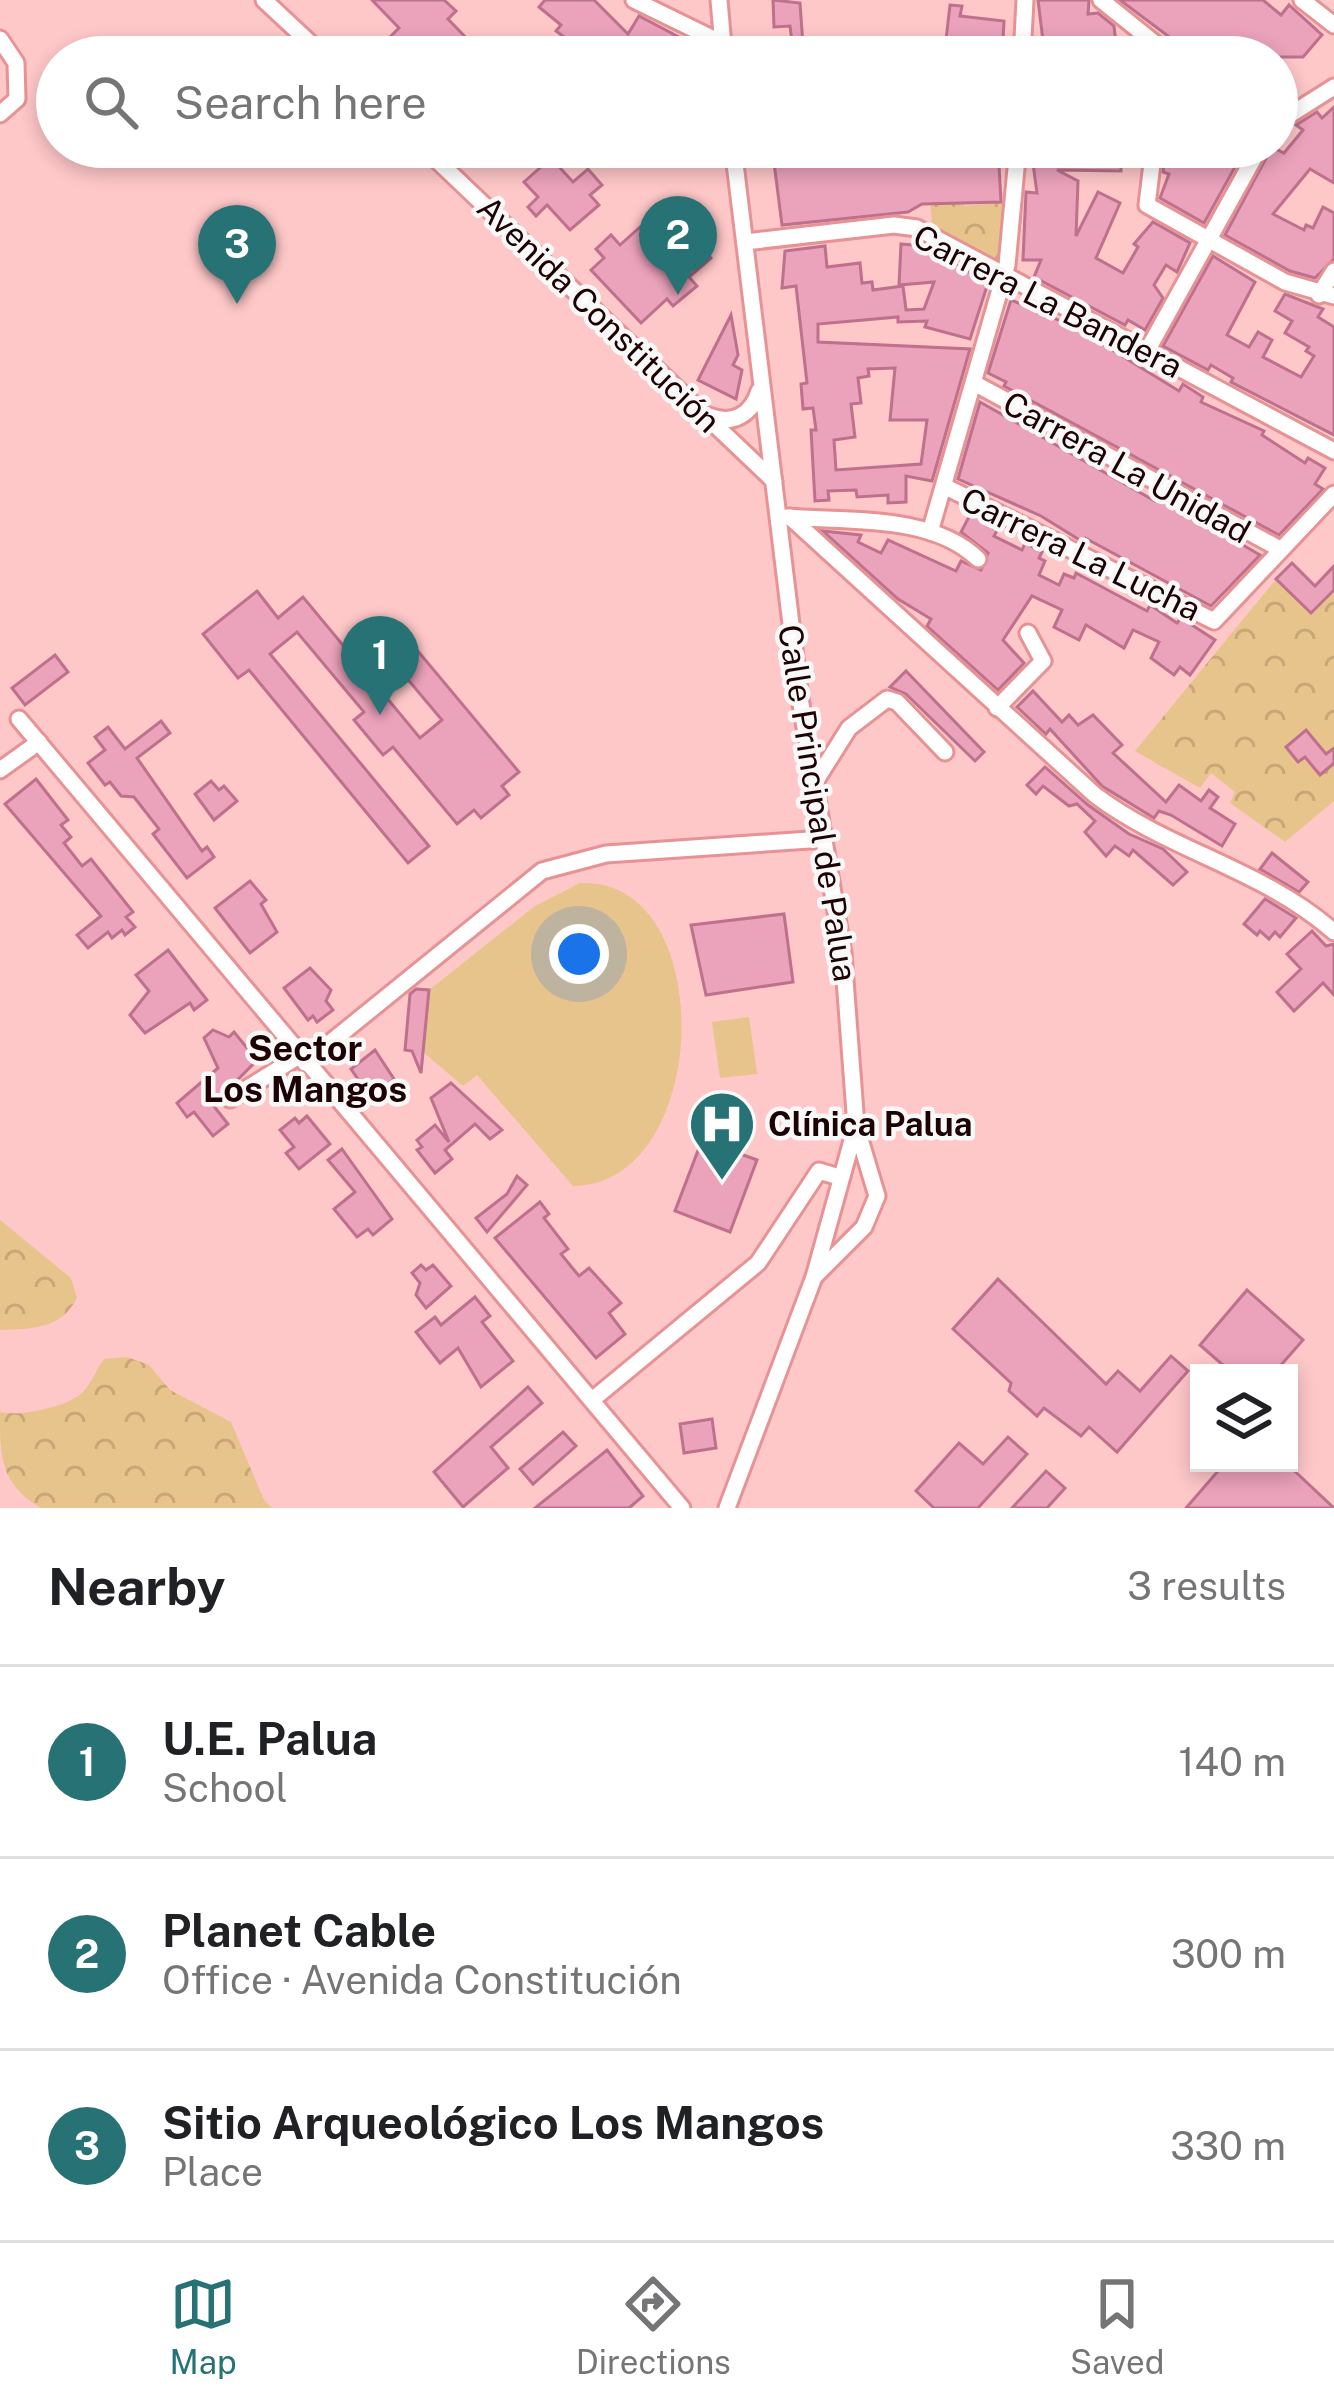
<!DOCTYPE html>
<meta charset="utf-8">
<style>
body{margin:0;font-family:"Public Sans",sans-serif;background:#f6f6f6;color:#202124}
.controls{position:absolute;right:36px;bottom:36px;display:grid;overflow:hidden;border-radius:0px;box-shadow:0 6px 18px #0003}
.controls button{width:108px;height:108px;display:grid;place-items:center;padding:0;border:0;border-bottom:3px solid #e0e0e0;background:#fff;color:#202124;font:60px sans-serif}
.you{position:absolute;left:579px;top:954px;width:42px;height:42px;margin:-30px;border:9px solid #fff;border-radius:50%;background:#1a73e8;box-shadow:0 0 0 18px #1a73e833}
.badge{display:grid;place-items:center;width:78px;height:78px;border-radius:50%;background:#277274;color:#fff;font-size:39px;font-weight:700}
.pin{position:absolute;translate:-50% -99px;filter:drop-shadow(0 3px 6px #0008)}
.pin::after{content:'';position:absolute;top:63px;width:42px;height:36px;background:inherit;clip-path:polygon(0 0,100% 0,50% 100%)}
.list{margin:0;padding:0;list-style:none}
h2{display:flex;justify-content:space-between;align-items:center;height:156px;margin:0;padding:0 48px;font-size:51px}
h2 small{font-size:39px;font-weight:400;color:#757577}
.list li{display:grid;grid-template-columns:78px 1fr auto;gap:36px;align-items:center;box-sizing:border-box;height:192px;padding:0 48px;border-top:3px solid #e0e0e0}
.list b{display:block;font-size:45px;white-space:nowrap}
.list p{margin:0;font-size:39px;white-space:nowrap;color:#757577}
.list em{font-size:39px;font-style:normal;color:#757577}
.icon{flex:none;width:66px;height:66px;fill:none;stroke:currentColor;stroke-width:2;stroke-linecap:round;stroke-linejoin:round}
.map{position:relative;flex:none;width:1334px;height:1508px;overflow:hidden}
.search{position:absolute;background:#fff;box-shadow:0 6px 18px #0003;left:36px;right:36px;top:36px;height:132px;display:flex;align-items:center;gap:30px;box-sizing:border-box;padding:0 42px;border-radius:66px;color:#757577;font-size:45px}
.sheet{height:732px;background:#fff}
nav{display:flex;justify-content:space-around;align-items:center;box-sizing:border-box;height:168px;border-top:3px solid #e0e0e0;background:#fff;font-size:33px;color:#757577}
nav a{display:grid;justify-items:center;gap:6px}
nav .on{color:#277274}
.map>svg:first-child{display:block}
</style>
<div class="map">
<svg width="1334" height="1508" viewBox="0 0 1334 1508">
<defs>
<pattern id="forest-crowns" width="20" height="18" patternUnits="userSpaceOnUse" patternTransform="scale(3)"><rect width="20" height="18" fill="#e8c48d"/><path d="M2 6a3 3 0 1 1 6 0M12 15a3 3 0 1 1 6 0" fill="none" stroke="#c7a778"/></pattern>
</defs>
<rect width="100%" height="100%" fill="#fec7c8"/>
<g fill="url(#forest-crowns)">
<polygon points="962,195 964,206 1015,201 1005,274 933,235 930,198"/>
<polygon points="1276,579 1311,613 1334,590 1334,801 1285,842 1230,803 1235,792 1211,773 1200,788 1135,751"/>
<path d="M 0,1220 L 71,1278 L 77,1298 C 61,1329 33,1329 0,1330 Z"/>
<path d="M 127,1357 L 149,1365 L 170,1390 L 231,1422 L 264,1500 L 272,1508 L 41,1508 C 0,1484 0,1456 0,1412 C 20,1417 68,1407 83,1392 C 92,1383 96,1369 104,1359 Z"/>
</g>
<g fill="#e8c48d">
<path d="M 580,883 C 721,876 712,1186 573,1186 L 477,1075 L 463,1086 L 423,1052 L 429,990 L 535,906 Z"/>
<polygon points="749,1017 757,1074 720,1078 712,1022"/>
</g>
<g fill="#eba2bb" stroke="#be708c" stroke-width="3" fill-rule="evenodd">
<polygon points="372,0 444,0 456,11 448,19 472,44 459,57 420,57 412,48 404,57 392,57 381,46 399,28"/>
<polygon points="545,0 594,0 628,34 639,16 694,45 693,57 560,57 571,42 556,31 561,25 539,7"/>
<polygon points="773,0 800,3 803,45 837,41 839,57 794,57 790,26 774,27"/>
<polygon points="1038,0 1089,0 1088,14 1098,13 1114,26 1116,44 1137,44 1137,57 1045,57"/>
<polygon points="1120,0 1263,0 1281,15 1289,5 1322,35 1303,57 1196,57"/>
<polygon points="950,5 962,6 960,16 1004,21 1002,57 944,57"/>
<polygon points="1334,107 1334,183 1310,169 1273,214 1304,230 1306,225 1313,228 1323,207 1334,213 1334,259 1315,278 1290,271 1225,235 1272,147 1284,153 1303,130 1296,125 1317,112 1322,118"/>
<polygon points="772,147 824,147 825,160 854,158 853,147 938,147 939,152 998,147 1001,202 922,204 908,212 782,225"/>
<polygon points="1040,147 1073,147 1073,159 1121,155 1121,171 1057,170 1078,181 1076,236 1098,192 1120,203 1096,258 1123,273 1138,247 1134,244 1153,222 1190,243 1177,272 1166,265 1154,285 1163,298 1145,330 1128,320 1125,325 1034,277 1041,260 1023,260 1026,192 1037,193 1032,156 1039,156"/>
<polygon points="1166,147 1246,147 1204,223 1160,198 1169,174 1163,172"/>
<polygon points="551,158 573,182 588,169 602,185 590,195 599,205 570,230 547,205 536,216 528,207 538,197 524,182"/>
<polygon points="640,227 665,255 690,233 711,258 689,277 697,286 673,306 667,299 641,323 591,270 604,258 596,249 611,235 620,245"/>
<path d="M 901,244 L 925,246 L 988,283 L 970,339 L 925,327 L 927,321 L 898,322 L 898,317 L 818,324 L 818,342 L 970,349 L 932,481 L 906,476 L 906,502 L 888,503 L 888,495 L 857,497 L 856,490 L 828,491 L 829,500 L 815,501 L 811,430 L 816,430 L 813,408 L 803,409 L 801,384 L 807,383 L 796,286 L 782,288 L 785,251 L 825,246 L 827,267 L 860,263 L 862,283 L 872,282 L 873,290 L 903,286 L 906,310 L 924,309 L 934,282 L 899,285 ZM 895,368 L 890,420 L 927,420 L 921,464 L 836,470 L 834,440 L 855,437 L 851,404 L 861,403 L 858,378 L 869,376 L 868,369 Z"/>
<polygon points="1213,256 1255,282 1227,335 1249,347 1258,332 1272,340 1263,357 1301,377 1314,356 1306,351 1309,347 1285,333 1292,321 1275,311 1285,294 1323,309 1318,317 1334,327 1334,435 1231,382 1233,378 1211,365 1208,370 1163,346"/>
<polygon points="1011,300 1073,326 1179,391 1183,384 1203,397 1201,402 1264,431 1262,435 1305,463 1308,458 1325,468 1315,484 1323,489 1279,535 1004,386 1006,382 988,373"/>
<polygon points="731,315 738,355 733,365 742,370 736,399 698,380"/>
<polygon points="980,402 1155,501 1157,498 1185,511 1260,555 1211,606 1085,538 1083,542 1041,516 958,479"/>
<polygon points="971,513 999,527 994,536 1022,550 1025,543 1042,552 1039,558 1045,561 1039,575 1059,585 1064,574 1074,578 1076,573 1147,611 1150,605 1177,623 1181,618 1215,640 1190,675 1180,667 1174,675 1151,658 1159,642 1133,630 1124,648 1086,625 1079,640 1054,627 1062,610 1032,596 1003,640 1024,663 998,690 927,626 931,619 898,599 823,531 861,535 858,542 881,553 888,540 956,571 961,561 981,570 988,553 961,532"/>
<polygon points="1292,563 1315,586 1334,566 1334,590 1311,613 1276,579"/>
<polygon points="257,591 278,618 303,597 420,738 442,720 372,637 392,620 519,772 502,786 509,795 481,818 474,810 457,824 393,747 383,755 354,720 364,712 297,632 270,654 429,846 408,863 249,670 238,678 203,634"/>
<polygon points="55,655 68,672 25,705 12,688"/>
<polygon points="906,671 984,752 975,761 906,694 890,687"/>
<polygon points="1033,691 1062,722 1069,715 1078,725 1093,715 1122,745 1113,753 1166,802 1179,785 1201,801 1209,790 1218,797 1210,808 1235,824 1222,846 1171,815 1159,811 1154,818 1102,786 1050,729 1046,734 1017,707"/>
<polygon points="161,721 170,733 137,758 202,851 207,847 214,857 187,878 153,834 159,829 134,797 121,796 110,782 105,785 88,763 105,750 95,737 108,727 125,749"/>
<polygon points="1306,730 1326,754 1334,748 1334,763 1320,775 1305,757 1298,762 1286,747"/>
<polygon points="1045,767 1088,805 1129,834 1163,849 1187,872 1173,885 1133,850 1129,856 1115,846 1106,856 1085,832 1095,821 1077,804 1069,806 1043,786 1036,794 1027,785"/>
<polygon points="36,779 68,820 61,825 71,837 64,843 82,866 91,859 133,912 126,917 135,927 125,935 122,930 112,938 108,932 88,948 77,935 101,916 5,804"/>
<polygon points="211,781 219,790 224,786 237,801 214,820 195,794"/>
<polygon points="1272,853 1308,882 1299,892 1260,869"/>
<polygon points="250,881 266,900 261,904 277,932 250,953 215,908"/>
<polygon points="1265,899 1296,918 1280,937 1275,932 1269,939 1260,931 1257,935 1244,924"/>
<polygon points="784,914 793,982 706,995 691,925"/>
<polygon points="1312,931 1326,946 1334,944 1334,995 1323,983 1294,1011 1277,992 1301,969 1287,954"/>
<polygon points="168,950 207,1000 194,1010 190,1003 145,1033 130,1015 149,991 136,975"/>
<polygon points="310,968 331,990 326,1001 333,1010 317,1022 313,1016 308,1020 284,988"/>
<polygon points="416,989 429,990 421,1073 412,1051 405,1050 410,994"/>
<polygon points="213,1030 229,1037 234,1032 257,1060 213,1105 228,1124 213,1136 194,1112 187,1117 177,1103 218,1068 204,1038"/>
<polygon points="375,1050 394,1079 371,1098 351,1069"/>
<polygon points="451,1083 502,1130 490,1139 475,1124 445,1150 452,1159 435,1173 417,1150 422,1147 417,1140 435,1125 449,1142 431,1098"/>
<polygon points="307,1116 330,1144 299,1169 286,1153 294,1147 280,1130 295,1118 299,1123"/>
<polygon points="702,1140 757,1160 730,1232 675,1211"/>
<polygon points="342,1149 392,1219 373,1235 368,1229 357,1237 334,1209 355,1192 328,1160"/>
<polygon points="517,1176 527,1185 487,1232 476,1218 507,1194"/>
<polygon points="540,1202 549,1214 544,1218 568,1249 561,1254 579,1276 589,1268 621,1303 609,1313 625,1334 596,1358 495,1238"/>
<polygon points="421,1265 426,1270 433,1265 451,1286 426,1308 416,1295 420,1283 412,1273"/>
<polygon points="998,1279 1106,1384 1118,1371 1140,1391 1171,1356 1188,1371 1117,1452 1089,1427 1081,1436 1044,1408 1037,1416 1009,1391 1011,1383 953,1329"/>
<polygon points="1247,1290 1303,1340 1274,1373 1232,1373 1200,1345"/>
<polygon points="475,1297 490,1316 482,1322 513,1361 481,1387 458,1348 440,1363 416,1332 435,1317 441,1325"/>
<polygon points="528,1387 542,1403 491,1447 508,1468 463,1507 434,1472"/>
<polygon points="712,1419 716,1448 684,1453 680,1424"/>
<polygon points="563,1432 576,1446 533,1484 520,1469"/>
<polygon points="1008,1437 1027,1454 978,1508 934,1508 916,1491 959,1443 983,1464"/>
<polygon points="607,1450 643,1496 629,1508 535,1508"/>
<polygon points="1225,1463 1286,1463 1334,1508 1186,1508"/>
<polygon points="1046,1471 1065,1488 1047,1508 1012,1508"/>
</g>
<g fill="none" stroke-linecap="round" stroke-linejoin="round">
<g stroke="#e79294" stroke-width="21">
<g id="minor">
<polyline points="264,0 325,57"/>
<polyline points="634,0 722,43"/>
<polyline points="719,0 724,57"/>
<polyline points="1101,0 1172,57"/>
<polyline points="1302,0 1334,25"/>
<polyline points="0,39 16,63 17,99 0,114"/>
<polyline points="1022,57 1025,0"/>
<polyline points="1277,123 1334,87"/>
<polyline points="423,147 774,481"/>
<polyline points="733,147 800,698 843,953 856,1126 877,1196 864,1227 814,1277"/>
<polyline points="1154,147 1147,205 1285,282 1334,296"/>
<polyline points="745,242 894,225 917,228 1334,451"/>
<polyline points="1319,295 1334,271"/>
<polyline points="1147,351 1260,147"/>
<polyline points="974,383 1280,549"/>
<path d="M 709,416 C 733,426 752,414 759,391"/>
<polyline points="944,486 1214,621 1334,494"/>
<path d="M 787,517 C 847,522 932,514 978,559"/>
<path d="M 790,517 L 1095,795 C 1169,851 1263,869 1334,932"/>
<polyline points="930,532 1007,265 1018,147"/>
<polyline points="997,708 1043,661 1028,633"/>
<polyline points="19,719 682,1508"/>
<polyline points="0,770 39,742"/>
<polyline points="815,782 849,728 887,699 897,702 945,752"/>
<polyline points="305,1063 542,871 606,854 824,839"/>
<polyline points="230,1099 299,1056"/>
<polyline points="592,1400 758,1263 819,1171 839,1177"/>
<polyline points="727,1508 814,1277 856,1126"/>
</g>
</g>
<use href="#minor" stroke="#fff" stroke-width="15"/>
</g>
<defs>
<g id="hospital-pin" transform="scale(3.45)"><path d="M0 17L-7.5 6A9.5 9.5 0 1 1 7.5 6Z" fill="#277274" stroke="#f8f8f8"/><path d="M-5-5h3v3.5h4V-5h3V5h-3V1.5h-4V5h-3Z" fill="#fff"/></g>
</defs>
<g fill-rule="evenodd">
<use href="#hospital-pin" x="722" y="1124"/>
</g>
<g text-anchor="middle" stroke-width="9" stroke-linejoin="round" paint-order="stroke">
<g font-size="33" fill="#1d0204" stroke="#f8f8f8">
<text transform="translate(1048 301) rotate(27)" y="12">Carrera La Bandera</text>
<text transform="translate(599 314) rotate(44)" y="12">Avenida Constitución</text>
<text transform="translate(1127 467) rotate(29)" y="12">Carrera La Unidad</text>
<text transform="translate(1081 554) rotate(26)" y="12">Carrera La Lucha</text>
<text transform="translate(818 803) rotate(81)" y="12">Calle Principal de Palua</text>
</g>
<g font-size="33" font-weight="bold" fill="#1d0204" stroke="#f8f8f8" text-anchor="start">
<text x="768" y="1136">Clínica Palua</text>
</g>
<g font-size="36" font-weight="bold" fill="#1d0204" stroke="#f8f8f8">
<text x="305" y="1061">Sector<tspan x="305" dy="41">Los Mangos</tspan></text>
</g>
</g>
</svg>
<div class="controls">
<button><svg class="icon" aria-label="layers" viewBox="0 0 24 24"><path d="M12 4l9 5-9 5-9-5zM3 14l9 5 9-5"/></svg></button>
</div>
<div class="you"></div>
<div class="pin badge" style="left:380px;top:715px">1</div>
<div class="pin badge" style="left:678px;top:295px">2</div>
<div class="pin badge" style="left:237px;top:304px">3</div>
<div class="search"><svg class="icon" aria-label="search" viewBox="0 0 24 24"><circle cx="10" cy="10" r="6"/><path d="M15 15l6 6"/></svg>Search here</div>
</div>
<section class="sheet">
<h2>Nearby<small>3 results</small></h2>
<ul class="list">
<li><span class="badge">1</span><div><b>U.E. Palua</b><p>School</p></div><em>140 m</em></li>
<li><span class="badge">2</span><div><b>Planet Cable</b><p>Office · Avenida Constitución</p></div><em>300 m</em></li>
<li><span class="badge">3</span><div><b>Sitio Arqueológico Los Mangos</b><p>Place</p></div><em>330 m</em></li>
</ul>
</section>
<nav>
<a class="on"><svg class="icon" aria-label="map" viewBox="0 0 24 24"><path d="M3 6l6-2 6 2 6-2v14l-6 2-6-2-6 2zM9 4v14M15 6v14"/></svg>Map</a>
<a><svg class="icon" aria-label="directions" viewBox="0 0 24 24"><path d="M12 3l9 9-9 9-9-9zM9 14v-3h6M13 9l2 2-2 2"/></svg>Directions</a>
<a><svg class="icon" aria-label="saved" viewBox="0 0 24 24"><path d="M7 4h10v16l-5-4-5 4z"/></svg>Saved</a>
</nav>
